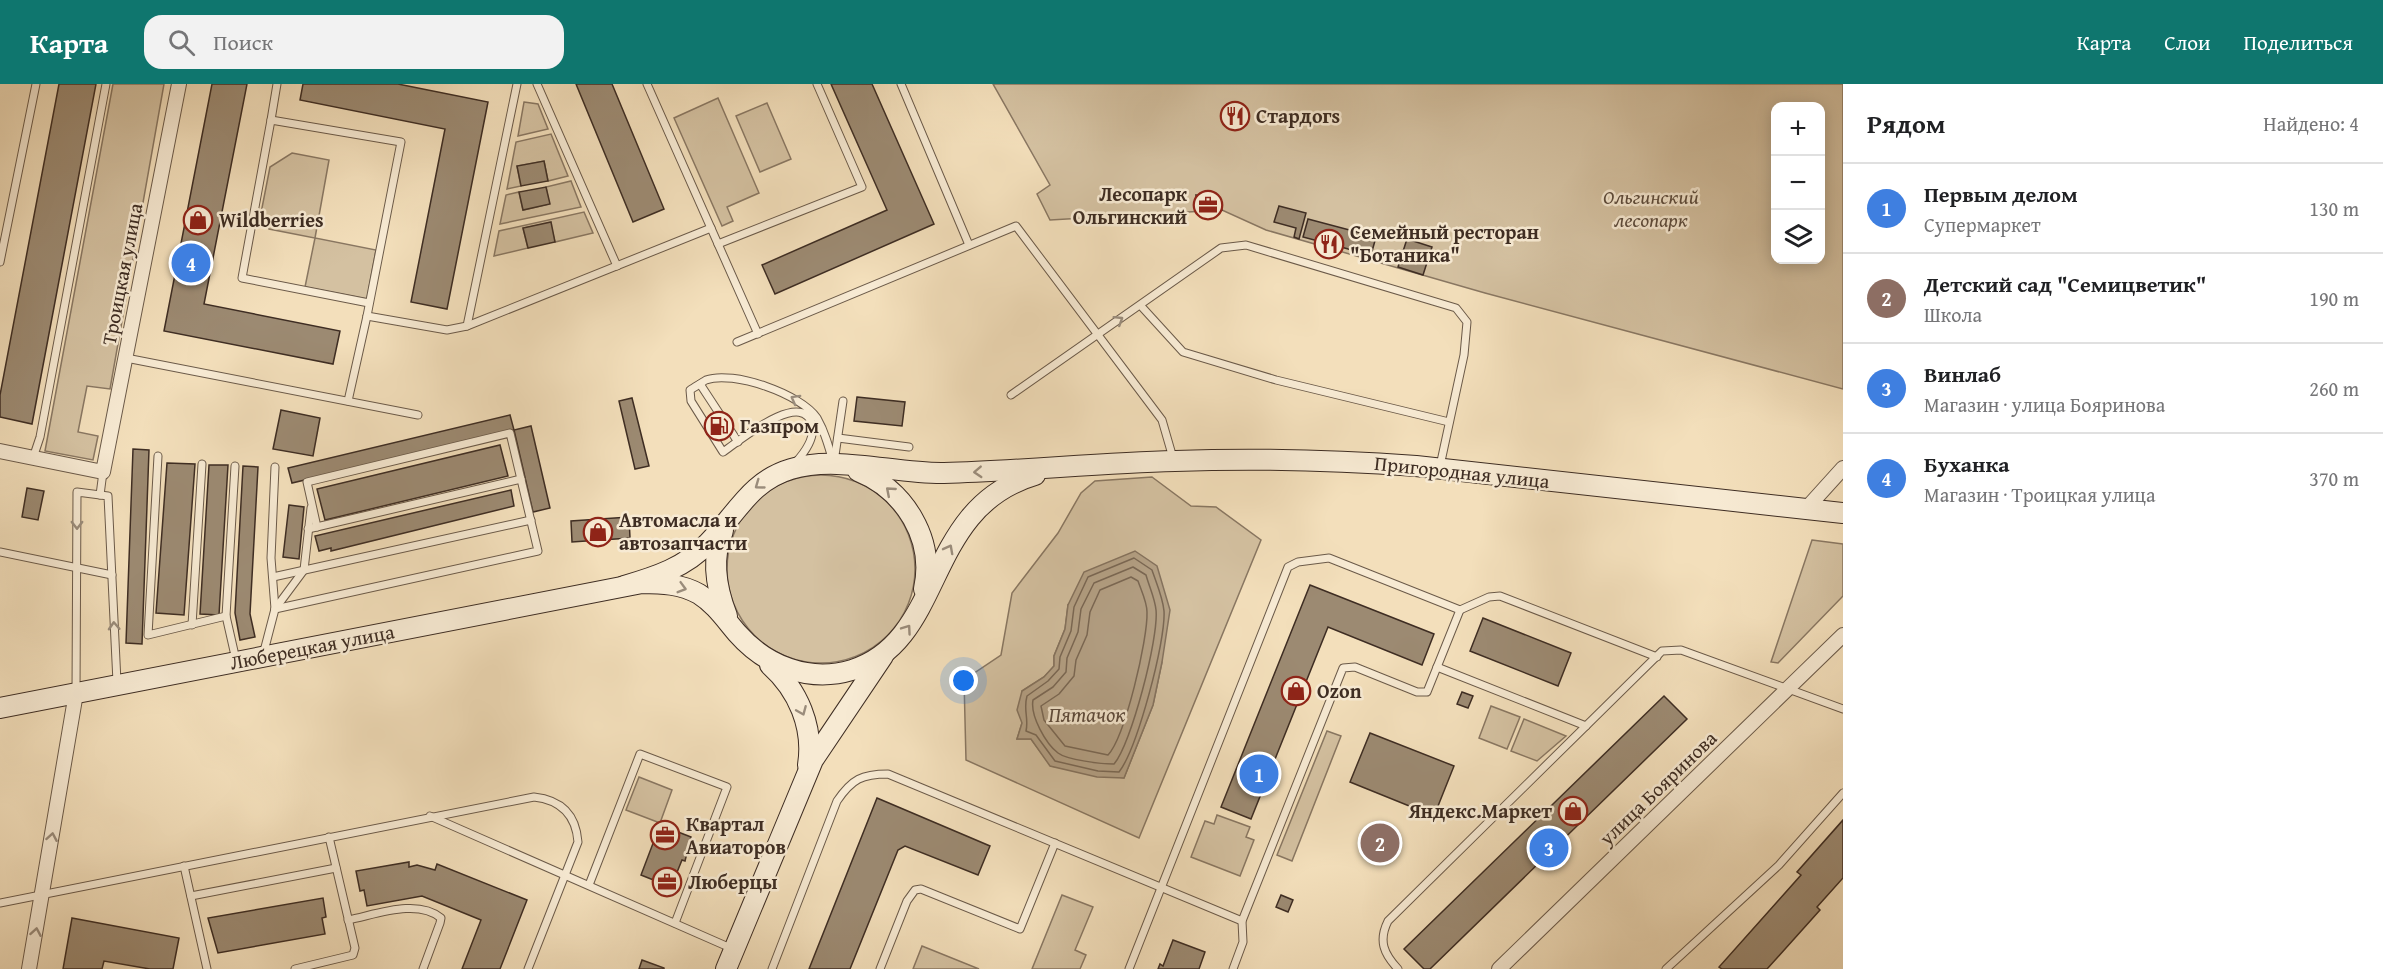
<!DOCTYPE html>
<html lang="ru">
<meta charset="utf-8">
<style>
body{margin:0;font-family:"Gentium Book Plus",serif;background:#f2f2f2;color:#202124}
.controls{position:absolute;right:18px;top:18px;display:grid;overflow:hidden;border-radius:12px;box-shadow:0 3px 15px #0003}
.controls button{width:54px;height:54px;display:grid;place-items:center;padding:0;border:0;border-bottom:2px solid #e0e0e0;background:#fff;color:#202124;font:30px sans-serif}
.you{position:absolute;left:964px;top:597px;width:21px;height:21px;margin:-15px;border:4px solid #fff;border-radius:50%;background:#1a73e8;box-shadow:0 0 0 9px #1a73e833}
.badge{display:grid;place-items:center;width:39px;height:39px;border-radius:50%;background:#0f766e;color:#fff;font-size:20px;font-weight:700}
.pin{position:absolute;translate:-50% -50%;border:3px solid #fff;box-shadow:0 2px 6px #0006}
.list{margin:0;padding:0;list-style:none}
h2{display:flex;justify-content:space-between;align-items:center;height:78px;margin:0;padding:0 24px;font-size:26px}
h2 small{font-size:20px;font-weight:400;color:#757577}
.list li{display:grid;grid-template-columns:39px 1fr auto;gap:18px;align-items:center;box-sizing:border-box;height:90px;padding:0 24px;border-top:2px solid #e0e0e0}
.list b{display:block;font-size:22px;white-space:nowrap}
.list p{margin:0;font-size:20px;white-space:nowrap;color:#757577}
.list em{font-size:20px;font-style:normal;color:#757577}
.icon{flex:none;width:33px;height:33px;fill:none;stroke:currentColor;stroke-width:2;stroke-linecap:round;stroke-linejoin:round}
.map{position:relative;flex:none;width:1843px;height:885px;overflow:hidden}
header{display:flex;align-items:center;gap:36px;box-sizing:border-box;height:84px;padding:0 30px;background:#0f766e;color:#fff}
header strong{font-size:28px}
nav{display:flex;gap:33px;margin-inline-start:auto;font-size:21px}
.search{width:420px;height:54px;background:#f2f2f2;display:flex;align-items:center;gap:15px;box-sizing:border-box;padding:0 21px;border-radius:18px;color:#757577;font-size:22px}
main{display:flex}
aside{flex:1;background:#fff}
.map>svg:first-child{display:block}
</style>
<header>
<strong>Карта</strong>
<div class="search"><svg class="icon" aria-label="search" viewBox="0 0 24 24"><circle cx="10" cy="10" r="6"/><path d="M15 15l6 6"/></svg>Поиск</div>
<nav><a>Карта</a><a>Слои</a><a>Поделиться</a></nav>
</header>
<main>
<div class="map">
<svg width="1843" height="885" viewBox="0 0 1843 885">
<rect width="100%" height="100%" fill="#f3dfbb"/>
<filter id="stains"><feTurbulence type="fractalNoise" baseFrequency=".00333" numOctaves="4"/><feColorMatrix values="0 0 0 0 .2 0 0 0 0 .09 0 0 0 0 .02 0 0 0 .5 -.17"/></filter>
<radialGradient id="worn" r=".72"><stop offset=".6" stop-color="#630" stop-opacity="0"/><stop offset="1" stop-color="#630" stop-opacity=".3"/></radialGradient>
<g fill="#d4c1a1" stroke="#897762" stroke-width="1.5" fill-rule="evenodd">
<polygon points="113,0 164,0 110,305 87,302 78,348 98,352 93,376 45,367"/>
<path d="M 993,0 L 1843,0 L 1843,305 L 1485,209 L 1266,146 L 1222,126 L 1050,136 L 1037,110 L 1050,101 ZM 1776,22 L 1820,22 L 1820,176 L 1776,176 Z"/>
<polygon points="718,14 759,109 727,123 733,137 722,142 674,34"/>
<polygon points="524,18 538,20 548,45 518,52"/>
<polygon points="767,19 791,75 760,88 736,32"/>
<polygon points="551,50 568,92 548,97 544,77 517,82 521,102 507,105 516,58"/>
<polygon points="292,69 329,76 315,154 376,166 367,215 305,203 315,154 269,145 260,134 270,83"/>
<polygon points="571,97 581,123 500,140 506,111 519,108 523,126 549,120 546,103"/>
<polygon points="584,128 593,149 555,158 550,139 523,144 528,164 494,172 499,147"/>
<circle cx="821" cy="485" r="94"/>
<path d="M 1152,393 L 1191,422 L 1216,423 L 1261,456 L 1139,754 L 966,676 L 964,596 L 1001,571 L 1012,509 L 1058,449 L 1081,409 L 1095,397 ZM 1068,521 L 1162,578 L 1153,621 L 1124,694 L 1051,682 L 1031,655 L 1017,655 L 1022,639 L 1022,607 L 1044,593 L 1054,582 L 1054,572 L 1065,545 Z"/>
<polygon points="1812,456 1843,460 1843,512 1778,579 1771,578"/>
<polygon points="1491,622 1520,633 1507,665 1479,654"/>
<polygon points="1524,635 1566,652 1537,677 1511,667"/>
<polygon points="1327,647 1341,652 1292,777 1277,771"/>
<polygon points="639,693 672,706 660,739 626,726"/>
<polygon points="1217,731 1250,743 1246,753 1254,756 1240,792 1191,773 1205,737 1214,740"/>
<polygon points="1062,811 1093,823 1075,866 1086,871 1080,885 1032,885"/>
<polygon points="922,862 979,885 913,885"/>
</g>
<polygon fill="#b5a287" stroke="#85735f" stroke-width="1.5" points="1135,467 1157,482 1170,526 1162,578 1153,621 1124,694 1097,693 1050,682 1031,655 1017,655 1022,639 1017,626 1022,607 1044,593 1054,582 1054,572 1065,545 1068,521 1084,488"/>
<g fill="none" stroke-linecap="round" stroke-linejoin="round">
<g stroke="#7a6855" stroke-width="1.5">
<path d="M 1134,474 L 1152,486 C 1156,498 1163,514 1164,527 C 1166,557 1137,665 1119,688 L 1098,687 L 1055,677 L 1036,651 L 1026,647 C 1029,634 1023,626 1027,612 L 1048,597 L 1059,585 L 1060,573 L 1071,547 L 1074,523 L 1088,493 Z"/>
<path d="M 1133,483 L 1146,491 C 1149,502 1155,515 1156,526 C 1159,553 1131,661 1114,680 C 1102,680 1067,676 1058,669 C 1046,660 1030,632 1033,616 L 1053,603 L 1066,588 L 1067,574 L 1078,548 L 1081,525 L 1094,499 Z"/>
<path d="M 1131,493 L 1138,497 C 1141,506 1147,518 1147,528 C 1148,555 1125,653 1108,671 L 1065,662 L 1044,636 L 1041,622 L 1059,610 L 1074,592 L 1076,576 L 1087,551 L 1090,528 L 1100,506 Z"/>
</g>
</g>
<g fill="#9c8a72" stroke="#3e2d23" stroke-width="1.5">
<polygon points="59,0 96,0 32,340 0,333 0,311"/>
<polygon points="212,0 247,0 204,220 340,247 333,280 164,247"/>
<polygon points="303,0 398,0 488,18 447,225 411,218 445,45 300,16"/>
<polygon points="576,0 612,0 664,125 633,138"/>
<polygon points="831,0 872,0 934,140 775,210 762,181 887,126"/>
<polygon points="544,77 548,97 521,102 517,82"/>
<polygon points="546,103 550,120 523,126 519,108"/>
<polygon points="1196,111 1219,115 1222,126 1196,127"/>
<polygon points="1279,122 1306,129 1299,155 1294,153 1296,144 1274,138"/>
<polygon points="1308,135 1376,153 1371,171 1303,153"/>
<polygon points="551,138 555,158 528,164 523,144"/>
<polygon points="1407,155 1432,163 1423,191 1398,183"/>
<polygon points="857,313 905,318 902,342 854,337"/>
<polygon points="632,314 649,382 635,385 619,317"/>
<polygon points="281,326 320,334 313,372 273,365"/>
<polygon points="510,331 514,346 292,399 288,384"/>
<polygon points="531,342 550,424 533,428 514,346"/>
<polygon points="500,361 508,392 325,436 317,405"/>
<polygon points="133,365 149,366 142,560 126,559"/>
<polygon points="167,379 195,380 184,531 156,529"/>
<polygon points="209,381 228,381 219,531 200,530"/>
<polygon points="243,382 258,383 250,530 255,553 240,556 235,529"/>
<polygon points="27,404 44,407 38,436 22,433"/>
<polygon points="511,406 514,422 331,467 331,464 319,467 315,452"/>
<polygon points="289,421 304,423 299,475 283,473"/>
<polygon points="629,433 630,454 572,458 571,437"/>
<polygon points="1310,501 1434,550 1422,581 1328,543 1251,735 1221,723"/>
<polygon points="1483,534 1571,569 1558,602 1470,567"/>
<polygon points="1462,608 1473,612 1468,624 1457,620"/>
<polygon points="1664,612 1687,635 1430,885 1424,885 1404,865"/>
<polygon points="1370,649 1454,682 1434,732 1350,698"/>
<polygon points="877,714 990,762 978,791 905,762 898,766 850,885 809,885"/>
<polygon points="1843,736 1843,794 1817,823 1820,826 1767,885 1722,885 1719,883 1801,791 1797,788"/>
<polygon points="660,741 691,753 685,777 682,776 671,803 641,791"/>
<polygon points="409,778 409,783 417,781 435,786 437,780 527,816 500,885 462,885 481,836 422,812 367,822 364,806 360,807 356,787"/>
<polygon points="1281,811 1293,816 1288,828 1276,823"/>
<polygon points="323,814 326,833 322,834 325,850 218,869 208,834"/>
<polygon points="72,834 179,854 173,885 150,885 104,877 102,885 63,885"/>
<polygon points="1173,856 1205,868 1199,885 1158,885 1160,880 1163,882"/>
<polygon points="642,876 664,884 664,885 639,885"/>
</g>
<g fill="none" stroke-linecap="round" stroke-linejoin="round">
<g stroke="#6b5a49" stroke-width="9">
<g id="lane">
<polyline points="537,0 617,182"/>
<polyline points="647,0 758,250"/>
<polyline points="901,0 969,161"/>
<polyline points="271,36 277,0"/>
<polyline points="718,160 862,103 817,0"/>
<polyline points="0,178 36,0"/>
<polyline points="1141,222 1183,268 1276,296 1449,338"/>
<polyline points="367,232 447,246 467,242 517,0"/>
<polyline points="467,242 711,144"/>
<polyline points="737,258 1016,142 1162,336 1173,374"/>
<polyline points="126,274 418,331"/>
<polyline points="700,300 738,358"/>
<polyline points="1011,311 1221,164 1246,161 1456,224 1467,238 1464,271 1440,382"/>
<polyline points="348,317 367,232 401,58 271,36 242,194 369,219"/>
<polyline points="838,354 909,363"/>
<polyline points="158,372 148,551 226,532"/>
<polyline points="33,374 40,353 106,0"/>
<path d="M 796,378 C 805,368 815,354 812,341 C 803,304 739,357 723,368 L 691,317 L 690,306 C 695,303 701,299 706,296 C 733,286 801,310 817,334 C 825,348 829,363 833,378"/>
<polyline points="834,378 843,317"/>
<polyline points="235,382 226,532 236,576"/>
<polyline points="100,411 103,388"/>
<polyline points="308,445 521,395"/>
<polyline points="0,468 112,491"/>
<polyline points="273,493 531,436"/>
<polyline points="275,525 538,467 510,349 307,398 317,443"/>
<polyline points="275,525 304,486 311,424"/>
<polyline points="1460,526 1489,513 1500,512 1657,573"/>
<polyline points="192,541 202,380"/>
<polyline points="263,571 275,525 271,474 275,383"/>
<polyline points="1437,583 1586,642"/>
<polyline points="76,608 77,408 108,412 117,598"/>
<polyline points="430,732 733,865"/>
<polyline points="184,782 207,885"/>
<polyline points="589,801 640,670 727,703 675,839"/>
<polyline points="191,812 336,784"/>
<path d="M 0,819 L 534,713 C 561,716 576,731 578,758 L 528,885"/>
<path d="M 348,836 C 375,831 417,814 441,834 L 440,839 L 423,885"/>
<polyline points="295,885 353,871 355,864 329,753"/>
<path d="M 772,885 L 837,717 C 852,695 862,690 888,690 L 1242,837"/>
<polyline points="880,885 907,817 915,806 921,805 1020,845 1055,759"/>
<polyline points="1129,885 1288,483 1298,478 1329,474 1460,526 1427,608 1417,608 1355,583 1343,584 1242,837 1243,858 1233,885"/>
<path d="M 1398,885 C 1384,870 1378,857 1388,837 L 1662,567 L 1681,566 L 1843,625"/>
<polyline points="1666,885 1779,781 1843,709"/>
</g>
</g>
<g stroke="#6b5a49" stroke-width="16">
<g id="street">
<polyline points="0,367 103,388 179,0"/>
<polyline points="1806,425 1843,384"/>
<polyline points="29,885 76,609"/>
<polyline points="1499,885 1843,551"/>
</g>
</g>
<g stroke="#3e2d23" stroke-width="22">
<g id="secondary">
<path d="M 858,387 C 905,406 935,455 924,505"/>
<path d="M 723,447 C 711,474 716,504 727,532"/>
<path d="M 624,502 C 655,493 686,483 708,459 C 736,431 750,397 791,385 C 836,371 896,390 944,389 C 1021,387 1098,379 1175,377 C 1256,374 1335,376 1416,382 L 1843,429"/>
<path d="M 770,581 C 798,606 814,643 808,681"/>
<path d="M 0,624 L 642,499 C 662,499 681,500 699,510 C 715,520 725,535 737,549 C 766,582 809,599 852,586 C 947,556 922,424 1035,391"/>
<polyline points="726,885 813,676 883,572"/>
</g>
</g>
<use href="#lane" stroke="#f7ead3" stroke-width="7"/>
<use href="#street" stroke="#f7ead3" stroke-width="14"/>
<use href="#secondary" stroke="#f7ead3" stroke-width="20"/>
</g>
<defs><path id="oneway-chevron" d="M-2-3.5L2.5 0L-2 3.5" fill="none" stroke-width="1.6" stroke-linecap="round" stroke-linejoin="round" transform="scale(1.5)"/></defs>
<g stroke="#9a8c7b">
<use href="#oneway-chevron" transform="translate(1119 236) rotate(-32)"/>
<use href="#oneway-chevron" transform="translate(795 315) rotate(-151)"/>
<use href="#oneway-chevron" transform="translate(978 388) rotate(177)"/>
<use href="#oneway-chevron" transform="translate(759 401) rotate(144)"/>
<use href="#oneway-chevron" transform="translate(890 407) rotate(-139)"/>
<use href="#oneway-chevron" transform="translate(77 441) rotate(90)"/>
<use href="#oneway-chevron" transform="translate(949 465) rotate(-62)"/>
<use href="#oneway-chevron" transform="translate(682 504) rotate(16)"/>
<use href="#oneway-chevron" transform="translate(114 542) rotate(-93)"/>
<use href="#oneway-chevron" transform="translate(907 545) rotate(-55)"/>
<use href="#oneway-chevron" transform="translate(802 627) rotate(67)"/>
<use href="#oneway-chevron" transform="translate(52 753) rotate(-80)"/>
<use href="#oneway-chevron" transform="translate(36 848) rotate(-80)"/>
</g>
<defs>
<g id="restaurant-ring" transform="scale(1.5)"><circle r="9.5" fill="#f7ead3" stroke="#8f2418" stroke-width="1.5"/><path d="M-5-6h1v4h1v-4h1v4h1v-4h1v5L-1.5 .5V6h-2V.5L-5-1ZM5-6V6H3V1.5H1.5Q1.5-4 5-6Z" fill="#8f2418"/></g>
<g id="office-ring" transform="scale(1.5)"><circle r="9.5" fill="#f7ead3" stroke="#8f2418" stroke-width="1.5"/><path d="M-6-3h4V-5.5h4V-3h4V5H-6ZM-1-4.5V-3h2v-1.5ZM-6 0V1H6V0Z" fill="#8f2418"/></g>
<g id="shop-ring" transform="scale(1.5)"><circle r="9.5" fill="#f7ead3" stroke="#8f2418" stroke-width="1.5"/><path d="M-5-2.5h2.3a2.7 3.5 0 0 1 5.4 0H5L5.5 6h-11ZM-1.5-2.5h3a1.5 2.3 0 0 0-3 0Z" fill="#8f2418"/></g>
<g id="fuel-ring" transform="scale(1.5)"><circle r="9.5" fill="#f7ead3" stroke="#8f2418" stroke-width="1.5"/><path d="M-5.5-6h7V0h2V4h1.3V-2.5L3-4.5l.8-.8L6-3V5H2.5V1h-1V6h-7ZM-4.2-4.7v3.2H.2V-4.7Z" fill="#8f2418"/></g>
</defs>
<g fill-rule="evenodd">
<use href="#restaurant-ring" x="1235" y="32"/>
<use href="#office-ring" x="1208" y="121"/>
<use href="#shop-ring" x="198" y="136"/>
<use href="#restaurant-ring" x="1329" y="160"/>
<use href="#fuel-ring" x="719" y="342"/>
<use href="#shop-ring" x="598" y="448"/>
<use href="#shop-ring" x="1296" y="607"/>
<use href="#shop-ring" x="1573" y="727"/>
<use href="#office-ring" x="665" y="751"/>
<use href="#office-ring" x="667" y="798"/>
</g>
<g text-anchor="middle" stroke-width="5" stroke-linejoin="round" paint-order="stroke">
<g font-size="20" font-weight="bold" fill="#3e2d23" stroke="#f7ead3" text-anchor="start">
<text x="1256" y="39">Стардогs</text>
<text x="1187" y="117" text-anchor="end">Лесопарк<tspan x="1187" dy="23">Ольгинский</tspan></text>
<text x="219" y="143">Wildberries</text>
<text x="1350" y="155">Семейный ресторан<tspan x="1350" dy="23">"Ботаника"</tspan></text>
<text x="740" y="349">Газпром</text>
<text x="619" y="443">Автомасла и<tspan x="619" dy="23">автозапчасти</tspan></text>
<text x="1317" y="614">Ozon</text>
<text x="1552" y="734" text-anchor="end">Яндекс.Маркет</text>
<text x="686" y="747">Квартал<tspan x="686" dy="23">Авиаторов</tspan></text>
<text x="688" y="805">Люберцы</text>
</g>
<g font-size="20" font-style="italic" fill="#5c4b3c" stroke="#f7ead3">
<text x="1651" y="120">Ольгинский<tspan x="1651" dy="23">лесопарк</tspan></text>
</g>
<g font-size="20" fill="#3e2d23" stroke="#f7ead3">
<text transform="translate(122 190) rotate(-79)" y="7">Троицкая улица</text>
<text transform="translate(1462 388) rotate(6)" y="7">Пригородная улица</text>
<text transform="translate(312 563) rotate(-11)" y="7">Люберецкая улица</text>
<text transform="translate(1658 704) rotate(-44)" y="7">улица Бояринова</text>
</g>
<g font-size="21" font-style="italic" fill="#5c4a3c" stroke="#f7ead3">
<text x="1087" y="638">Пятачок</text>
</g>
</g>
<rect width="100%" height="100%" filter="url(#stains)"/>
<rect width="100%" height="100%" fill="url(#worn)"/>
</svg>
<div class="controls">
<button>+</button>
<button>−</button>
<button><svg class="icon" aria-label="layers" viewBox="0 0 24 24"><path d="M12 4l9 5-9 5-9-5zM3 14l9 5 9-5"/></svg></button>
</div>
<div class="you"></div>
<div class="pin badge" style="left:1259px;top:690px;background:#3f7fe0">1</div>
<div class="pin badge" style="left:1380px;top:759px;background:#8d6e63">2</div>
<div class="pin badge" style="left:1549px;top:764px;background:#3f7fe0">3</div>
<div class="pin badge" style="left:191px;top:179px;background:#3f7fe0">4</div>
</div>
<aside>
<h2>Рядом<small>Найдено: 4</small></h2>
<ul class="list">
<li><span class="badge" style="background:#3f7fe0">1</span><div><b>Первым делом</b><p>Супермаркет</p></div><em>130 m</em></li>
<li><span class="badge" style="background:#8d6e63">2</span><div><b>Детский сад &quot;Семицветик&quot;</b><p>Школа</p></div><em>190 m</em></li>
<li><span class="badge" style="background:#3f7fe0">3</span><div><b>Винлаб</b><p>Магазин · улица Бояринова</p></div><em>260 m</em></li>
<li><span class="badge" style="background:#3f7fe0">4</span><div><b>Буханка</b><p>Магазин · Троицкая улица</p></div><em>370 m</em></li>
</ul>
</aside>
</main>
